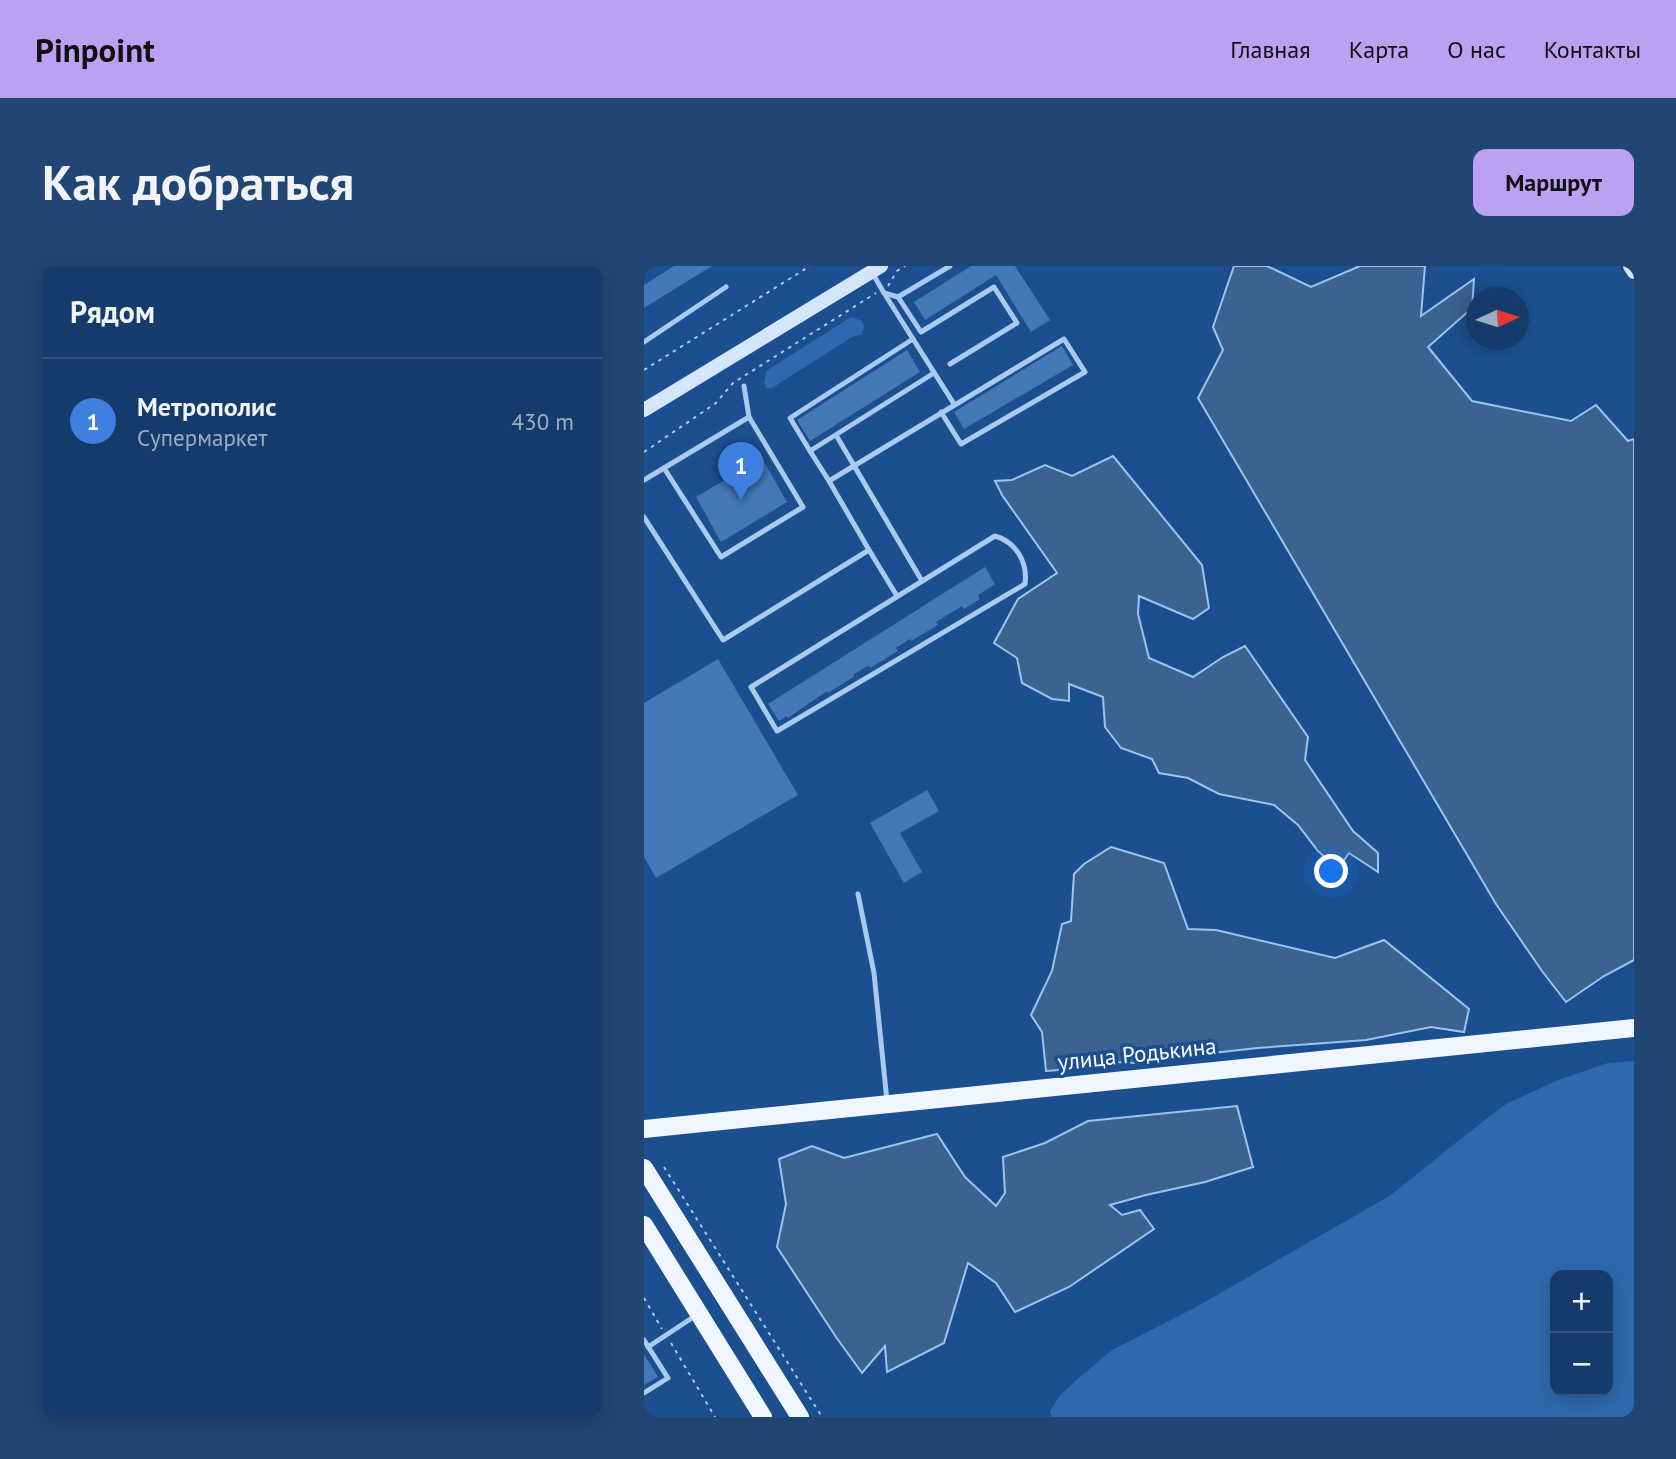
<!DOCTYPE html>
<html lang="ru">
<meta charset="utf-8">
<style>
body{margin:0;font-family:"PT Sans",sans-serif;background:#214673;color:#f1f3f6}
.controls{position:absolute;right:21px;bottom:21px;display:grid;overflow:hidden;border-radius:14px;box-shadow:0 4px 18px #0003}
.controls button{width:63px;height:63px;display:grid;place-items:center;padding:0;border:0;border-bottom:2px solid #33557e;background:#143b6b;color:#f1f3f6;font:35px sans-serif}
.compass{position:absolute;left:822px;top:21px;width:63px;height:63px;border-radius:50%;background:#143b6b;box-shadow:0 4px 18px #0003;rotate:86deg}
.you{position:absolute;left:688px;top:606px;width:24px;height:24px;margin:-18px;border:5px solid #fff;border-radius:50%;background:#1a73e8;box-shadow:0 0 0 10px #1a73e833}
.badge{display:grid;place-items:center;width:46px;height:46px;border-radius:50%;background:#bca0f2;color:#fff;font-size:23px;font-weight:700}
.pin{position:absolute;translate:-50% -58px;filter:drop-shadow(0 2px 4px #0008)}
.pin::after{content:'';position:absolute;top:37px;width:24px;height:21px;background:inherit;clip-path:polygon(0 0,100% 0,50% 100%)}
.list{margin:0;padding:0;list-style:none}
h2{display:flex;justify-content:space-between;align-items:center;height:91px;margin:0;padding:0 28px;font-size:30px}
h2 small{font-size:23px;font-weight:400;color:#9dadc1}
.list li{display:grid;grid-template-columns:46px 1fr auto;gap:21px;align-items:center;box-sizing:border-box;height:126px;padding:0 28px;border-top:2px solid #33557e}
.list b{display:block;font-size:26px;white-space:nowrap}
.list p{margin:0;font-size:23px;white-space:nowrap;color:#9dadc1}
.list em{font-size:23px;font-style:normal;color:#9dadc1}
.map{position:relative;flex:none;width:990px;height:1151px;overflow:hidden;border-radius:14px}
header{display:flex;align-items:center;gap:42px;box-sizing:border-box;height:98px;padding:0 35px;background:#bca0f2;color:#111}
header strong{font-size:33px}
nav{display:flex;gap:38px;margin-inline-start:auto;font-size:24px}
.intro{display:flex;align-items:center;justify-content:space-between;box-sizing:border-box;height:168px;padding:0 42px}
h1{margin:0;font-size:49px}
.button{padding:18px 32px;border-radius:14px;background:#bca0f2;color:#111;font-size:24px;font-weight:700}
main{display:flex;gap:42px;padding:0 42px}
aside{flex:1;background:#143b6b;border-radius:14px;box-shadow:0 4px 18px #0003}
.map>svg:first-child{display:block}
</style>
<header>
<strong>Pinpoint</strong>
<nav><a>Главная</a><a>Карта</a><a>О нас</a><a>Контакты</a></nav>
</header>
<div class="intro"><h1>Как добраться</h1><a class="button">Маршрут</a></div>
<main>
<aside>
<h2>Рядом<small></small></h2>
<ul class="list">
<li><span class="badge" style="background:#3f7fe0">1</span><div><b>Метрополис</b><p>Супермаркет</p></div><em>430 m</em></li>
</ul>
</aside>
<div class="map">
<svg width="990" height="1151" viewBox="0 0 990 1151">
<rect width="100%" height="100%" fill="#1b4f8f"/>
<g fill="#2e69ad" fill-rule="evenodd">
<polygon points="207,51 218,55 220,60 218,68 208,71 128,122 122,122 120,117 122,105"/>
<path d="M 990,795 L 990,1151 L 408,1151 L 406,1145 L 416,1129 L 437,1110 L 468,1084 L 552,1041 L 747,929 L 819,871 L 862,838 L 914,814 L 964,797 ZM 911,1009 L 964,1009 L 964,1125 L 911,1125 Z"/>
</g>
<g fill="#3c6290" stroke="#9cc4f0" stroke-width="2">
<polygon points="590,0 623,0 667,21 716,0 781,0 777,50 830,13 828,42 784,81 828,135 927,155 952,139 984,175 990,173 990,694 960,710 922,736 898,705 852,638 554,132 579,84 569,61"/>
<polygon points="469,190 558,299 565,342 549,353 495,330 494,348 505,392 549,411 579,391 601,380 664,471 661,494 709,565 734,587 734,606 705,587 694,603 674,585 654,559 630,539 575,528 544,512 515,507 508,493 477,482 461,461 459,431 425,418 425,435 408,433 378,417 373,392 350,377 374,333 413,307 358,229 351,215 368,214 401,199 428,210"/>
<polygon points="467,581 520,597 544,663 572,664 691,692 740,674 825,743 820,766 787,761 722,774 613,782 526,792 512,785 494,797 467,796 445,792 431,803 402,805 398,766 387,749 408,705 418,658 427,655 430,608 440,598"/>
<polygon points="593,840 609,901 561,916 502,929 466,939 478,949 496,944 510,963 425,1021 371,1046 352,1017 324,997 300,1077 243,1106 241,1080 218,1107 192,1071 133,981 142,938 135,893 168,880 200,892 293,868 321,911 352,940 361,927 359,891 401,877 444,855"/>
</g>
<g fill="#4478b7">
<polygon points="30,0 68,0 0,42 0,19"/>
<polygon points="327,0 371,0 406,54 387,66 352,9 281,54 270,36"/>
<polygon points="418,80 429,99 320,163 310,146"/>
<polygon points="263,84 276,106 166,175 153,154"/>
<polygon points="118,192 143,236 77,276 52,231"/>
<polygon points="341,301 351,318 334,329 336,333 320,343 318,340 292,356 294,359 267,375 266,373 252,382 254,385 226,402 225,399 209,409 211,410 184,427 183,425 144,452 143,450 135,455 124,438"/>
<polygon points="74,393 154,529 12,612 0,591 0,437"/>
<polygon points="283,524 295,545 256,567 278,606 260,617 226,557"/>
<polygon points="0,1088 14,1111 0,1119"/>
</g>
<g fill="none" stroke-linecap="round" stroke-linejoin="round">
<g stroke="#a9c9ee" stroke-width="2" stroke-dasharray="3.5 5" stroke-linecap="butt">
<polyline points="244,20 253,5 261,0"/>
<polyline points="0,104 166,0"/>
<polyline points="0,186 72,137 89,117 232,27"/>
<polyline points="20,901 178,1151"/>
<polyline points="0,1032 18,1063"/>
<polyline points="27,1077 71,1151"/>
</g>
<g stroke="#a9c9ee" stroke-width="5">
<polyline points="229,8 240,27 254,31 277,66 350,21 373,57 306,98"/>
<polyline points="240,27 310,138"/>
<polyline points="254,31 306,0"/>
<polyline points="269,73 146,152 166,185 290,107"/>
<polyline points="0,76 82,21"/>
<polyline points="192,169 278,315"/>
<polyline points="166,185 185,215 420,73 441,106 317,178 297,146"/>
<polyline points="20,202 77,291 159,241 105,151 100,120"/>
<polyline points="0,214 105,151"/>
<polyline points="185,215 225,284"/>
<polyline points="0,251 79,374 225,284 253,330"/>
<path d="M 351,270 C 372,276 384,296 381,318 L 133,465 L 107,421 Z"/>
<polyline points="214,628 230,707 243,835"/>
<polyline points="0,1074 24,1112 0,1127"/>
<polyline points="4,1081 51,1050"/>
</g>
<g stroke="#d6e6fa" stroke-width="14">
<polyline points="986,0 990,6"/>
<polyline points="0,144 237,0"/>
</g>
<g stroke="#f0f6ff" stroke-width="18">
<polyline points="0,863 990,762"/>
<polyline points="0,902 156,1151"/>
<polyline points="0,959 119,1151"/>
</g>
</g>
<g text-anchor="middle" stroke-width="7" stroke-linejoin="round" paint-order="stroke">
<g font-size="23" fill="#fff" stroke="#1b4f8f">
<text transform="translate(493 788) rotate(-6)" y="8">улица Родькина</text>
</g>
</g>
</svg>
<div class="controls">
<button>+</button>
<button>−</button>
</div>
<svg class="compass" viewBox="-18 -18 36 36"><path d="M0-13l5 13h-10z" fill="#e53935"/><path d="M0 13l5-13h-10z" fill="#9dadc1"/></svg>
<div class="you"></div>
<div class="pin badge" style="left:97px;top:234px;background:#3f7fe0">1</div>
</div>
</main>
